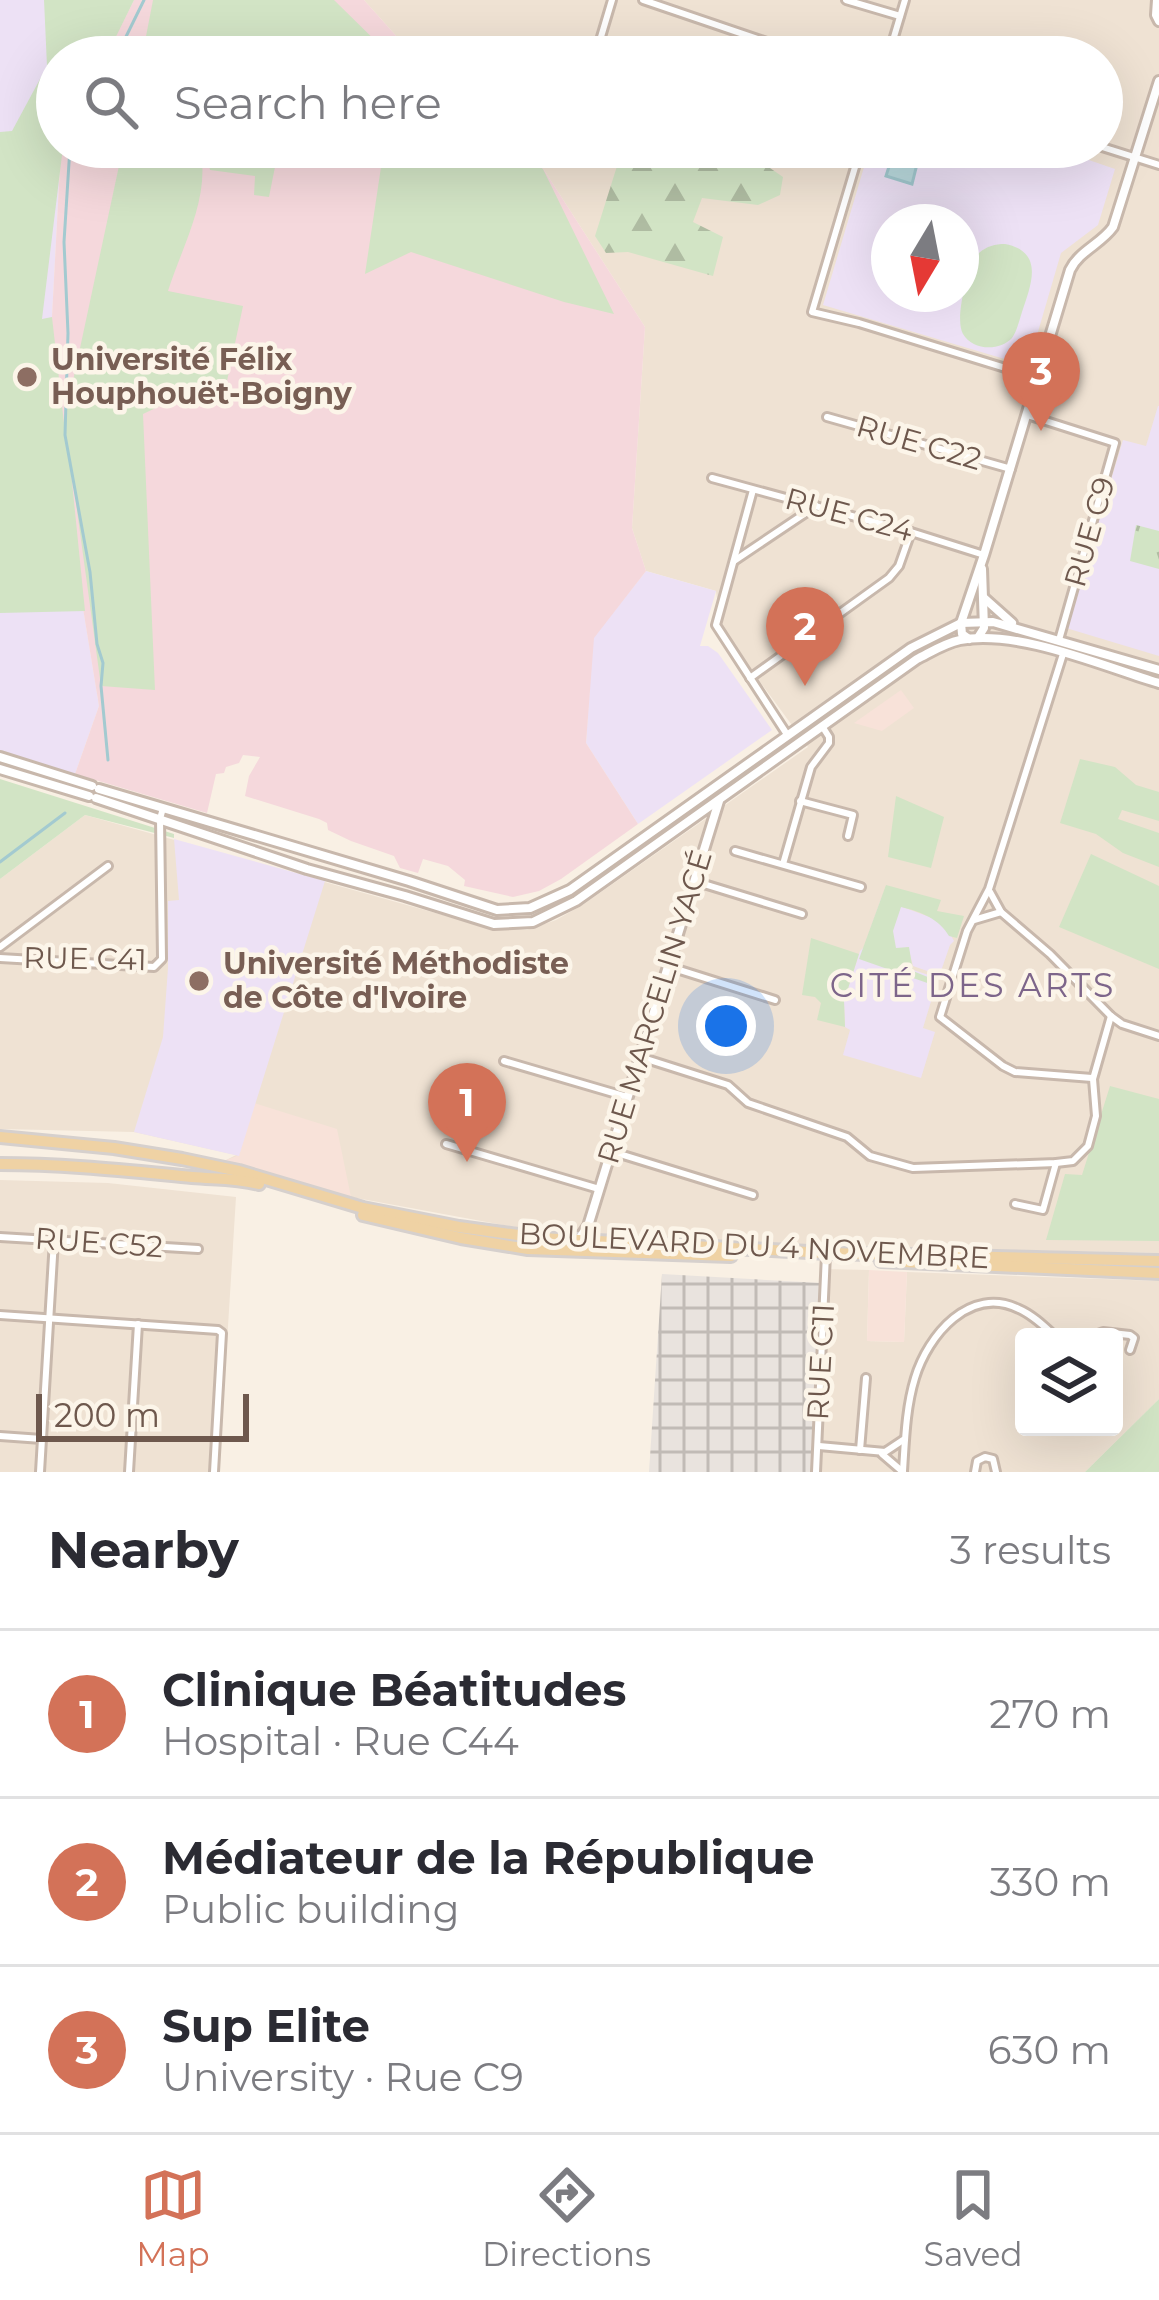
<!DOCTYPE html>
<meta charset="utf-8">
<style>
body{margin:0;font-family:Montserrat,sans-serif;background:#f2f2f3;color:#2b2b33}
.controls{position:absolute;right:36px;bottom:36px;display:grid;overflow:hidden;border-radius:12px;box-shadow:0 12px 48px #0002}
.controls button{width:108px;height:108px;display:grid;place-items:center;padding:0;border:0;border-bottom:3px solid #e1e1e2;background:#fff;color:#2b2b33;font:60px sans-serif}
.compass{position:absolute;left:871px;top:204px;width:108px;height:108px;border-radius:50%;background:#fff;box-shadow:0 12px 48px #0002;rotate:190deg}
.scale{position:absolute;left:36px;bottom:30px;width:213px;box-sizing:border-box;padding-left:12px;border:6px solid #6e584d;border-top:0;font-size:33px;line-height:42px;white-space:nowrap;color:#6e584d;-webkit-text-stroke:9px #fcf5e9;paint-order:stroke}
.you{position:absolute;left:726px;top:1026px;width:42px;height:42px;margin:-30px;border:9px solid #fff;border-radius:50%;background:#1a73e8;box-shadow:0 0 0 18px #1a73e833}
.badge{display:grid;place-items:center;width:78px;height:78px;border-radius:50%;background:#d37258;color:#fff;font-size:39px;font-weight:700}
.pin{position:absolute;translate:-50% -99px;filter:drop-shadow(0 3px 6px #0008)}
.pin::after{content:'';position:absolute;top:63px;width:42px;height:36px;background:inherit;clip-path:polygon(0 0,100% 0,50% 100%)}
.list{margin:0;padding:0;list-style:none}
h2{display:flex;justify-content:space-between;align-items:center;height:156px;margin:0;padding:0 48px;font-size:51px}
h2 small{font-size:39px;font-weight:400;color:#7c7c81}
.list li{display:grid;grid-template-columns:78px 1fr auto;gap:36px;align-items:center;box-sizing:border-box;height:168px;padding:0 48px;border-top:3px solid #e1e1e2}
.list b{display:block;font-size:45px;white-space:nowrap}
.list p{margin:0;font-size:39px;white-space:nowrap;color:#7c7c81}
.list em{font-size:39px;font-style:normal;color:#7c7c81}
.icon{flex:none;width:66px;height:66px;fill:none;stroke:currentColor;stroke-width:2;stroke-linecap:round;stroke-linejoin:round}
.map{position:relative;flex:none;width:1159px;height:1472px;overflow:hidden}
.search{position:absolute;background:#fff;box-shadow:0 12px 48px #0002;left:36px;right:36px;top:36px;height:132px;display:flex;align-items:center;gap:30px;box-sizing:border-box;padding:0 42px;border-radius:66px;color:#7c7c81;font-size:45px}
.sheet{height:660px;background:#fff}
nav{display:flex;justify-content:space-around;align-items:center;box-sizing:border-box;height:168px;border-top:3px solid #e1e1e2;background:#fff;font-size:33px;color:#7c7c81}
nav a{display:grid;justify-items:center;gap:6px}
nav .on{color:#d37258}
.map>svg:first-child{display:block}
</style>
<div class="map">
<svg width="1159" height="1472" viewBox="0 0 1159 1472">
<defs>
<pattern id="industrial-grid" width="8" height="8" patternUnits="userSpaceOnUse" patternTransform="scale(3)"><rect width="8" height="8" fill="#e9e3de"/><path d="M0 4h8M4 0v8" fill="none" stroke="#c1bbb6"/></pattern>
<pattern id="forest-firs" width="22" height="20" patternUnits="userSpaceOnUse" patternTransform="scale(3)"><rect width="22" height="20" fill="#d2e4c5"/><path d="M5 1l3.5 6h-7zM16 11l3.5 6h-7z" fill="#afbca2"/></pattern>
<pattern id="park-tufts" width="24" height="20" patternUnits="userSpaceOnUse" patternTransform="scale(3)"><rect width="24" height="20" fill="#d2e4c5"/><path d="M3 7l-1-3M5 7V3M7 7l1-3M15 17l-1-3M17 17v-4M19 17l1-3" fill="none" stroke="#afbca2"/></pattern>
</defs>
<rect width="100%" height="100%" fill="#f9f0e4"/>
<g fill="#efe2d3" fill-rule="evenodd">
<path d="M 364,0 L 1159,0 L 1159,1253 L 746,1244 L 590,1238 L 503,1225 L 351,1197 L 224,1161 L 236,1155 L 134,1132 L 0,1129 L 0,879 L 85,815 L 482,926 L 527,930 L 556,920 L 584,904 L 808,747 L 721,629 L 716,591 L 646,571 L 632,528 L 645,327 L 535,156 L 523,147 L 1102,147 L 1102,57 L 415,57 ZM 889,222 L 961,222 L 961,294 L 889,294 Z"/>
<polygon points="0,1180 108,1183 236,1197 219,1472 0,1472"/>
<path d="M 822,1269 L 869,1270 L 867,1341 L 904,1342 L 907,1272 L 1159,1281 L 1159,1399 L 1085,1472 L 811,1472 ZM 1024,1337 L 1114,1337 L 1114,1427 L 1024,1427 Z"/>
</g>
<g fill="#f8e2d9">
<polygon points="901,690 914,708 882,731 854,723"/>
<polygon points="254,1103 337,1129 351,1197 224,1161 239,1155"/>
<polygon points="869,1270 907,1272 904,1342 867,1341"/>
</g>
<polygon fill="url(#industrial-grid)" points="662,1274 821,1283 811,1472 649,1472"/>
<g fill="#ede1f5" fill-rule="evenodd">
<polygon points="0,0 134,0 105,57 57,57 57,147 61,147 52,317 55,436 99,706 75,774 0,751"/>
<path d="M 870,147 L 1051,147 L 1115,169 L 1098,225 L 1061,253 L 1028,366 L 823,305 ZM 889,222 L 961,222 L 961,294 L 889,294 Z"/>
<polygon points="1158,406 1159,406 1159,656 1066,628 1123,440 1146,446"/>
<polygon points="646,571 716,591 700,646 708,646 718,653 772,730 638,824 586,743 593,638"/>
<polygon points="174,839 325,881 239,1156 134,1132 163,1037 168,968 168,901 179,900"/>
<polygon points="881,899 935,919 948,930 954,941 950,945 941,971 933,973 913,966 908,947 901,949 866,941"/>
<polygon points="865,946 895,964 938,978 923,1028 935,1032 921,1078 843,1055 850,1030 845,1027 844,1001 860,951"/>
</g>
<g fill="#f5d8dc">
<polygon points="134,0 364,0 415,57 105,57"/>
<polygon points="61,147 523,147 535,156 645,327 632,528 646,571 594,638 586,743 638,824 561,879 539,891 513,897 464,886 465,880 448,866 423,859 418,873 400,868 394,856 351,841 328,830 327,823 319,819 245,796 249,776 260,757 243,755 239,763 226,767 224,773 216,774 207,813 75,774 99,706 55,437 52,317"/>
</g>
<g fill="#d2e4c5">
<path d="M 44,0 L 134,0 L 106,57 L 57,57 L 57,147 L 63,147 L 42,319 L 52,317 L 64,423 L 123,147 L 200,147 C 211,197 183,244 168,291 L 243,306 L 224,395 L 183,395 L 143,414 L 155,690 L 101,686 L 69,452 L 85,611 L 0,613 L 0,132 L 12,131 L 47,66 Z"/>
<polygon points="153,0 334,0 392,57 320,57 314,51 309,52 307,57 182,57 176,35 180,57 142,57"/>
<polygon points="205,147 295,147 295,154 278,152 269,197 254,195 255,176 210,170"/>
<polygon points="384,147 511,147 543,169 614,314 564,302 411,252 365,274"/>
<path d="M 1005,244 C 1045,252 1031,285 1022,312 C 1019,321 1017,331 1012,338 C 999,352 972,350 963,334 C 954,319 968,266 979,253 C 987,246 995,244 1005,244 Z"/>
<polygon points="1080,759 1115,767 1136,785 1159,792 1159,821 1122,810 1118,819 1159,833 1159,867 1123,853 1096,834 1060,823"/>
<polygon points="0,779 174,834 174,838 85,815 0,879"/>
<polygon points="896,796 944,817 931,868 888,857"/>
<polygon points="1091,854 1159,886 1159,969 1059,927"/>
<path d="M 886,885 L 941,900 L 937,911 L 964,916 L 957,938 L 949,936 C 939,919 922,912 901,907 L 893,931 L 896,948 L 909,947 L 913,971 L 935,980 L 933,985 L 859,959 Z"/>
<polygon points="811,938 859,954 844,1001 845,1027 817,1020 821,1003 815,997 802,995"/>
<polygon points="1110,1086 1159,1099 1159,1241 1046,1240 1065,1174 1082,1175"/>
<polygon points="1159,1399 1159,1472 1085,1472"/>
</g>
<polygon fill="url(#forest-firs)" points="623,147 747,147 747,152 783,177 780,195 758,205 702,198 693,222 723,237 713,276 628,252 606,253 595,236"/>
<polygon fill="url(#park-tufts)" points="1136,525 1159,531 1159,569 1130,561"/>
<polygon fill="#bbdbdf" stroke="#a3cad0" stroke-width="3" points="892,157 917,164 912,184 886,176"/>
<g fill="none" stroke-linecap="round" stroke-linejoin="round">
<g stroke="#a3cad0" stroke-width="3">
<polyline points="116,57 144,0"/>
<polyline points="70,147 64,242 68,333 65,435 90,572 97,644 103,663 101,686 108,760"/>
<polyline points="0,862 65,813"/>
</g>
<g stroke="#c8b8ac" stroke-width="12">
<g id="minor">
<polyline points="643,0 811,57"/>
<polyline points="846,0 900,16"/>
<polyline points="595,57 612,0"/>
<polyline points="888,57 905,0"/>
<polyline points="861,147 812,312 859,323 1038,378"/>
<polyline points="1102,147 1159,165"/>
<polyline points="1027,415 1115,443 1059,640"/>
<polyline points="827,417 1011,469"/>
<polyline points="712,478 911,532 984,555"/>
<polyline points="753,490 716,625 788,736"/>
<polyline points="734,561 816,506"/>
<polyline points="1063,654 989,889 967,931 940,1017 1003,1066 1015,1072 1092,1078"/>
<polyline points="750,678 889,578 899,566 911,532"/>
<polyline points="800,801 853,815 848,836"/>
<polyline points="735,851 861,887"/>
<polyline points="783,864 811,767 829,743 829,737 822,726"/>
<polyline points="694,881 802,914"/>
<polyline points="990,892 1001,912 1050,954 1111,1016 1122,1024 1159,1036"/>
<polyline points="974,920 1001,912"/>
<polyline points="0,947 108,866"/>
<polyline points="0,958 154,967 162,959 160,819 163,808"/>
<polyline points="667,966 775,1000"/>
<polyline points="640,1057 728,1085 748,1103 847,1137 870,1156 913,1168 1056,1163 1073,1161 1088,1146 1096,1116 1093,1079 1111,1016"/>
<polyline points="504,1061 627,1097"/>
<polyline points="446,1144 599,1189"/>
<polyline points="610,1151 753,1195"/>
<polyline points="1015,1204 1043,1210 1056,1163"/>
<polyline points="0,1237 198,1249"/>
<polyline points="0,1315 218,1330 222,1333 214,1472"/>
<polyline points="1090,1337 1103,1332 1130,1335 1134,1338 1130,1350"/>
<polyline points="0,1436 42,1439"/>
<polyline points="819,1446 885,1452 903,1440"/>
<polyline points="860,1450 866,1378"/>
<polyline points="882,1454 903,1472"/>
<path d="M 903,1471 C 905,1440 906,1407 915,1378 C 928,1335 970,1285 1019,1309 C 1033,1315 1045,1327 1056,1337"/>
<polyline points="40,1472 54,1240"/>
<polyline points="129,1472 138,1324"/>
<polyline points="816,1472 826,1254"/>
<polyline points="975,1472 977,1461 985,1457 993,1459 996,1472"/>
</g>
</g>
<g stroke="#c8b8ac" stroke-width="14">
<g id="tertiary">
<polyline points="1157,0 1156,15 1159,21"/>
<polyline points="984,598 1012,623"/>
<polyline points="979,636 984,628 982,569"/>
<path d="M 969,639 L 962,634 L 961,623 L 984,555 L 1070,270 C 1079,251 1101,244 1113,227 L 1159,81"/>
<polyline points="0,757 92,786"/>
<polyline points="0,769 89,796"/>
<polyline points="99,789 409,881 497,910 530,908 570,890 911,648 961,623 993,622 1159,670"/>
<path d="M 96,798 L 307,869 L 405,896 L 494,924 L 533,922 L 576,901 L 917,659 C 931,652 945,643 960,640 C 1019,629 1102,666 1159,683"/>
<polyline points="577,1242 588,1226 719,801"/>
</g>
</g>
<g stroke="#d6d0cd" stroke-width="16">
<g id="primary">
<polyline points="0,1137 114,1148 182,1159 239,1171 363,1208 459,1227 540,1238 827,1253 1159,1261"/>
<path d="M 0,1164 C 65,1164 128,1171 192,1177 C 216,1179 236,1178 259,1184"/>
<polyline points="363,1215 461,1238 528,1249 731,1256"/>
<polyline points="881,1261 1159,1273"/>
</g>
</g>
<use href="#minor" stroke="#fff" stroke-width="6"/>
<use href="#tertiary" stroke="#fff" stroke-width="8"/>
<use href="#primary" stroke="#efd2a4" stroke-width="10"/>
</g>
<g fill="#8d6e63" stroke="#fcf5e9" stroke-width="4.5">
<circle cx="27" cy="377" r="12"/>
<circle cx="199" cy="981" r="12"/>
</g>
<g text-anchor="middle" stroke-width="9" stroke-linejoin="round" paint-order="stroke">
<g font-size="30" font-weight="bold" fill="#785e54" stroke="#fcf5e9" text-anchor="start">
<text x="51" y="370">Université Félix<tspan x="51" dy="34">Houphouët-Boigny</tspan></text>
<text x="223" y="974">Université Méthodiste<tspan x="223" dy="34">de Côte d'Ivoire</tspan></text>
</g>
<g font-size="30" fill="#6e584d" stroke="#fcf5e9">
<text transform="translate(919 443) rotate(16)" y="10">RUE C22</text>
<text transform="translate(849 515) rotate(15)" y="10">RUE C24</text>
<text transform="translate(1090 532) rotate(-74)" y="10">RUE C9</text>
<text transform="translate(85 959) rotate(1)" y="10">RUE C41</text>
<text transform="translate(655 1007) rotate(-73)" y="10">RUE MARCELIN YACÉ</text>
<text transform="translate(99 1243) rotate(4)" y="10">RUE C52</text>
<text transform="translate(754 1246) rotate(3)" y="10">BOULEVARD DU 4 NOVEMBRE</text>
<text transform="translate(821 1362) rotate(-87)" y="10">RUE C11</text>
</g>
<g font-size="33" letter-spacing="3" fill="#7d658a" stroke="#fcf5e9">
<text x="973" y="997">CITÉ DES ARTS</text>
</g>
</g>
</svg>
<div class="controls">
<button><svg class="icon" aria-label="layers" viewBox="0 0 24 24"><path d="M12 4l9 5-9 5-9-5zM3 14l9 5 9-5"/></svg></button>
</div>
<svg class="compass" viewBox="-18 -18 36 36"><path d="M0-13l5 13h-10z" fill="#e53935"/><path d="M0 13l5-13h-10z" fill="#7c7c81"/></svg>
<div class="scale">200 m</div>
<div class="you"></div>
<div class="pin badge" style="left:467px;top:1162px">1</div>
<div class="pin badge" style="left:805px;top:686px">2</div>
<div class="pin badge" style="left:1041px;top:431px">3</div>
<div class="search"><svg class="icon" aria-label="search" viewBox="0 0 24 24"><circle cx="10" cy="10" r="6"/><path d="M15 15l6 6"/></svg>Search here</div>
</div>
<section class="sheet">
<h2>Nearby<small>3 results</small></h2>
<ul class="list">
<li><span class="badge">1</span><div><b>Clinique Béatitudes</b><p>Hospital · Rue C44</p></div><em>270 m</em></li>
<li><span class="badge">2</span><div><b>Médiateur de la République</b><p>Public building</p></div><em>330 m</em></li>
<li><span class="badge">3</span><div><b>Sup Elite</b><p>University · Rue C9</p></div><em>630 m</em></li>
</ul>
</section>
<nav>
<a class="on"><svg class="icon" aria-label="map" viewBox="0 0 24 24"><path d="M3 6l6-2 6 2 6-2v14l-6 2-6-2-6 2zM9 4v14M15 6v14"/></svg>Map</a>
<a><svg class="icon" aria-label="directions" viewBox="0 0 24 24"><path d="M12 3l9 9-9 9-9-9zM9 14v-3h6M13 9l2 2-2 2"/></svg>Directions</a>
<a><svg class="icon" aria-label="saved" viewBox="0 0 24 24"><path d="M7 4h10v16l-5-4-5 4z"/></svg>Saved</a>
</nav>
